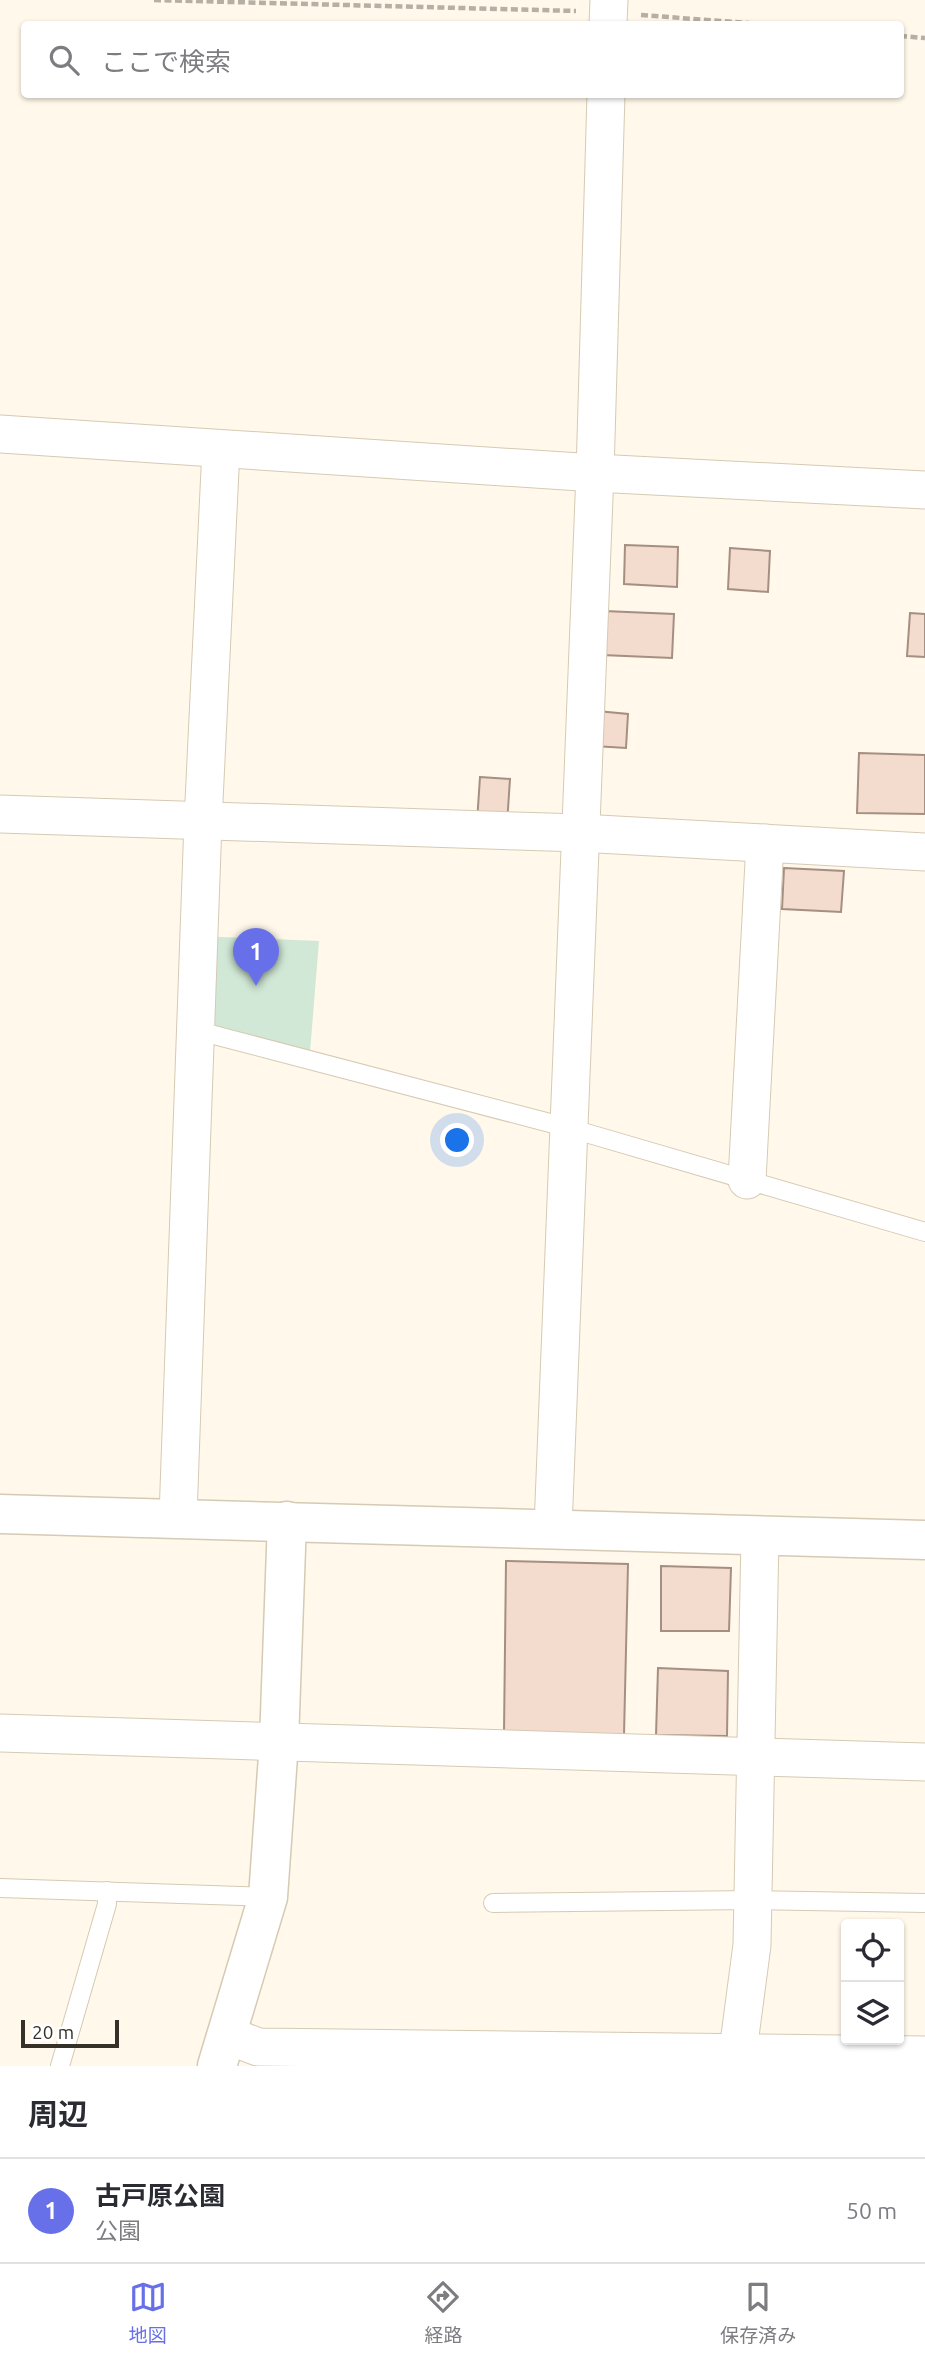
<!DOCTYPE html>
<html lang="ja">
<meta charset="utf-8">
<style>
body{margin:0;font-family:Ubuntu,"Noto Sans JP",sans-serif;background:#f2f2f3;color:#2b2b33}
.controls{position:absolute;right:21px;bottom:21px;display:grid;overflow:hidden;border-radius:7px;box-shadow:0 2px 5px #0004}
.controls button{width:63px;height:63px;display:grid;place-items:center;padding:0;border:0;border-bottom:2px solid #e1e1e2;background:#fff;color:#2b2b33;font:35px sans-serif}
.scale{position:absolute;left:21px;bottom:18px;width:98px;box-sizing:border-box;padding-left:7px;border:4px solid #353128;border-top:0;font-size:19px;line-height:24px;white-space:nowrap;color:#353128;-webkit-text-stroke:5px #fff;paint-order:stroke}
.you{position:absolute;left:458px;top:1141px;width:24px;height:24px;margin:-18px;border:5px solid #fff;border-radius:50%;background:#1a73e8;box-shadow:0 0 0 10px #1a73e833}
.badge{display:grid;place-items:center;width:46px;height:46px;border-radius:50%;background:#6770e9;color:#fff;font-size:23px;font-weight:700}
.pin{position:absolute;translate:-50% -58px;filter:drop-shadow(0 2px 4px #0008)}
.pin::after{content:'';position:absolute;top:37px;width:24px;height:21px;background:inherit;clip-path:polygon(0 0,100% 0,50% 100%)}
.list{margin:0;padding:0;list-style:none}
h2{display:flex;justify-content:space-between;align-items:center;height:91px;margin:0;padding:0 28px;font-size:30px}
h2 small{font-size:23px;font-weight:400;color:#7c7c81}
.list li{display:grid;grid-template-columns:46px 1fr auto;gap:21px;align-items:center;box-sizing:border-box;height:105px;padding:0 28px;border-top:2px solid #e1e1e2}
.list b{display:block;font-size:26px;white-space:nowrap}
.list p{margin:0;font-size:23px;white-space:nowrap;color:#7c7c81}
.list em{font-size:23px;font-style:normal;color:#7c7c81}
.icon{flex:none;width:38px;height:38px;fill:none;stroke:currentColor;stroke-width:2;stroke-linecap:round;stroke-linejoin:round}
.map{position:relative;flex:none;width:925px;height:2066px;overflow:hidden}
.search{position:absolute;background:#fff;box-shadow:0 2px 5px #0004;left:21px;right:21px;top:21px;height:77px;display:flex;align-items:center;gap:18px;box-sizing:border-box;padding:0 24px;border-radius:7px;color:#7c7c81;font-size:26px}
.sheet{height:196px;background:#fff}
nav{display:flex;justify-content:space-around;align-items:center;box-sizing:border-box;height:98px;border-top:2px solid #e1e1e2;background:#fff;font-size:19px;color:#7c7c81}
nav a{display:grid;justify-items:center;gap:4px}
nav .on{color:#6770e9}
.map>svg:first-child{display:block}
</style>
<div class="map">
<svg width="925" height="2066" viewBox="0 0 925 2066">
<rect width="100%" height="100%" fill="#fff8eb"/>
<polygon fill="#d0e8d5" points="199,936 319,941 310,1052 195,1030"/>
<g fill="#f3dbcd" stroke="#a58f82" stroke-width="2">
<polygon points="625,545 678,547 677,587 624,584"/>
<polygon points="730,548 770,551 768,592 728,589"/>
<polygon points="604,611 674,614 672,658 602,655"/>
<polygon points="910,613 925,614 925,657 907,656"/>
<polygon points="597,711 628,714 626,748 594,746"/>
<polygon points="859,753 925,755 925,814 857,813"/>
<polygon points="480,777 510,779 507,824 477,822"/>
<polygon points="784,868 844,871 841,912 782,909"/>
<polygon points="506,1561 628,1564 624,1735 504,1732"/>
<polygon points="661,1566 731,1568 729,1631 661,1631"/>
<polygon points="658,1668 728,1671 727,1736 656,1735"/>
</g>
<g fill="none" stroke-linecap="round" stroke-linejoin="round">
<g stroke="#d5cab4" stroke-width="20">
<g id="lane">
<polyline points="195,1030 569,1128 925,1232"/>
<polyline points="0,1888 268,1897"/>
<polyline points="493,1903 753,1900 925,1903"/>
<polyline points="60,2066 107,1904 107,1891"/>
</g>
</g>
<g stroke="#d5cab4" stroke-width="39">
<g id="street">
<polyline points="608,24 609,0"/>
<polyline points="0,434 595,473 925,490"/>
<polyline points="0,814 580,833 925,852"/>
<polyline points="747,1180 765,843"/>
<polyline points="178,1517 203,822 221,449"/>
<polyline points="553,1528 595,473 606,94"/>
<polyline points="0,1733 925,1762"/>
<polyline points="227,2035 258,2047 925,2055"/>
<polyline points="736,2066 752,1945 760,1536"/>
</g>
</g>
<g stroke="#d5cab4" stroke-width="41">
<g id="secondary">
<polyline points="0,1514 925,1540"/>
<polyline points="217,2066 268,1897 279,1742 287,1521"/>
</g>
</g>
<g stroke="#b6b0a4" stroke-width="4.5" stroke-dasharray="7 3.5" stroke-linecap="butt">
<polyline points="154,0 576,11"/>
<polyline points="641,15 761,24"/>
<polyline points="900,36 925,38"/>
</g>
<use href="#lane" stroke="#fff" stroke-width="18"/>
<use href="#street" stroke="#fff" stroke-width="37"/>
<use href="#secondary" stroke="#fff" stroke-width="38"/>
</g>
</svg>
<div class="controls">
<button><svg class="icon" aria-label="locate" viewBox="0 0 24 24"><circle cx="12" cy="12" r="6"/><path d="M12 2v4M12 18v4M2 12h4M18 12h4"/></svg></button>
<button><svg class="icon" aria-label="layers" viewBox="0 0 24 24"><path d="M12 4l9 5-9 5-9-5zM3 14l9 5 9-5"/></svg></button>
</div>
<div class="scale">20 m</div>
<div class="you"></div>
<div class="pin badge" style="left:256px;top:986px">1</div>
<div class="search"><svg class="icon" aria-label="search" viewBox="0 0 24 24"><circle cx="10" cy="10" r="6"/><path d="M15 15l6 6"/></svg>ここで検索</div>
</div>
<section class="sheet">
<h2>周辺<small></small></h2>
<ul class="list">
<li><span class="badge">1</span><div><b>古戸原公園</b><p>公園</p></div><em>50 m</em></li>
</ul>
</section>
<nav>
<a class="on"><svg class="icon" aria-label="map" viewBox="0 0 24 24"><path d="M3 6l6-2 6 2 6-2v14l-6 2-6-2-6 2zM9 4v14M15 6v14"/></svg>地図</a>
<a><svg class="icon" aria-label="directions" viewBox="0 0 24 24"><path d="M12 3l9 9-9 9-9-9zM9 14v-3h6M13 9l2 2-2 2"/></svg>経路</a>
<a><svg class="icon" aria-label="saved" viewBox="0 0 24 24"><path d="M7 4h10v16l-5-4-5 4z"/></svg>保存済み</a>
</nav>
